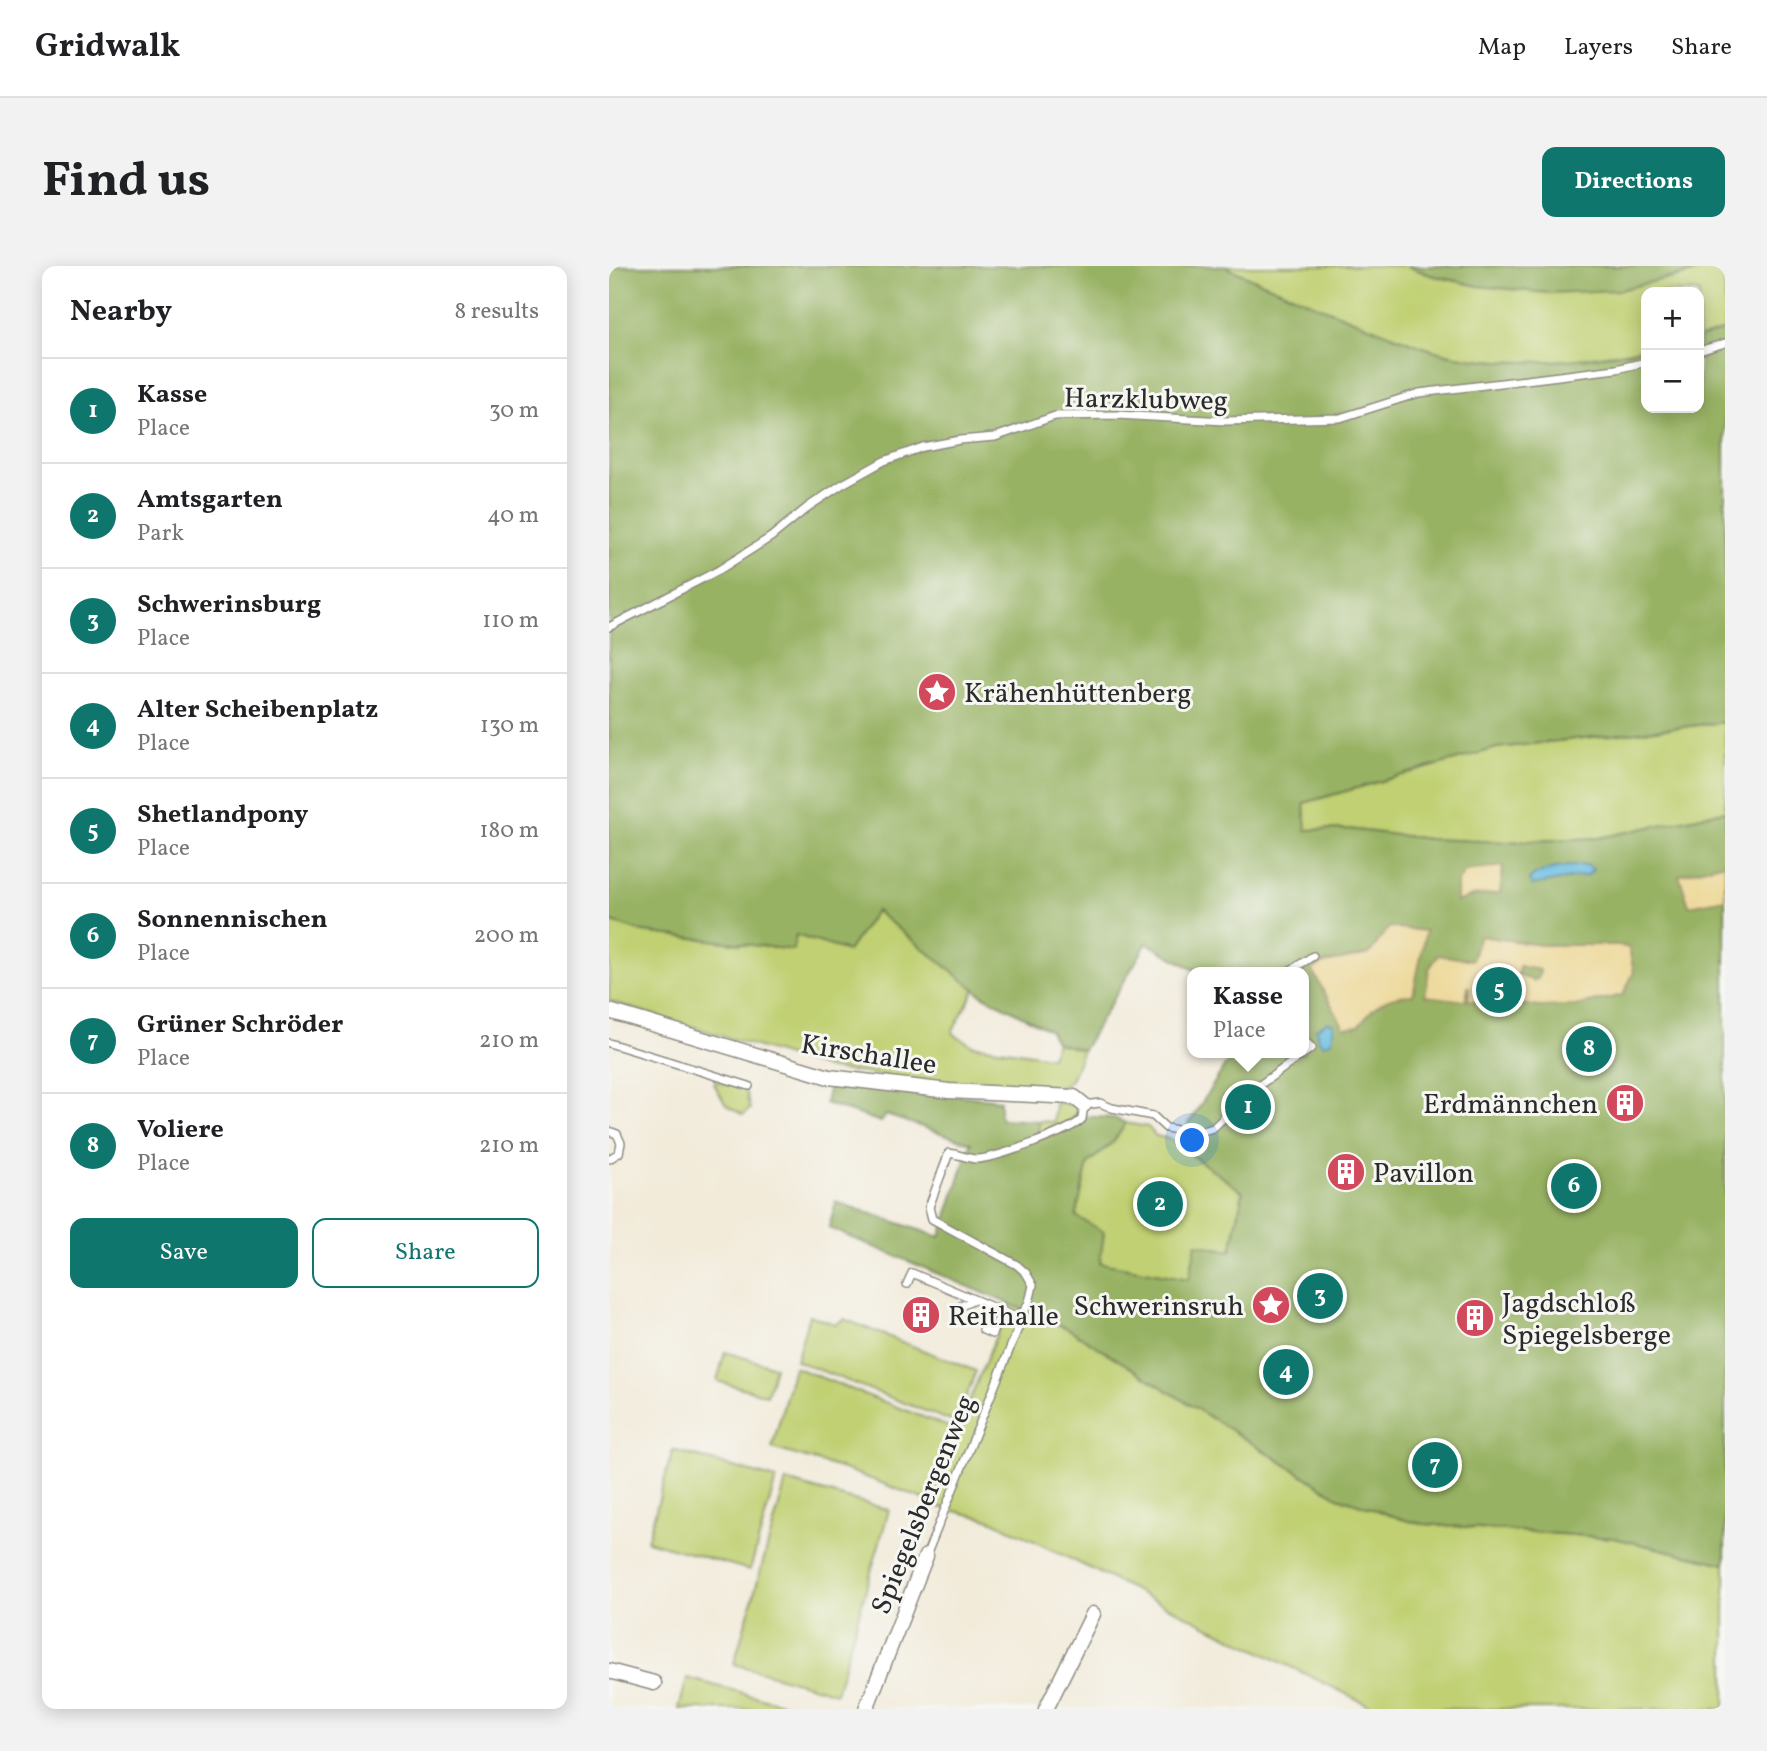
<!DOCTYPE html>
<meta charset="utf-8">
<style>
body{margin:0;font-family:Vollkorn,serif;background:#f2f2f2;color:#202124}
.controls{position:absolute;right:21px;top:21px;display:grid;overflow:hidden;border-radius:14px;box-shadow:0 4px 18px #0003}
.controls button{width:63px;height:63px;display:grid;place-items:center;padding:0;border:0;border-bottom:2px solid #e0e0e0;background:#fff;color:#202124;font:35px sans-serif}
.you{position:absolute;left:584px;top:875px;width:24px;height:24px;margin:-18px;border:5px solid #fff;border-radius:50%;background:#1a73e8;box-shadow:0 0 0 10px #1a73e833}
.badge{display:grid;place-items:center;width:46px;height:46px;border-radius:50%;background:#0f766e;color:#fff;font-size:23px;font-weight:700}
.pin{position:absolute;translate:-50% -50%;border:4px solid #fff;box-shadow:0 2px 7px #0006}
.popup{position:absolute;left:578px;top:701px;width:122px;height:91px;box-sizing:border-box;display:grid;place-content:center;border-radius:14px;background:#fff;filter:drop-shadow(0 2px 5px #0005);font-size:23px;white-space:nowrap;color:#757577}
.popup b{font-size:26px;color:#202124}
.popup::after{content:'';position:absolute;left:50%;top:100%;margin-left:-14px;border:14px solid transparent;border-top-color:#fff}
.list{margin:0;padding:0;list-style:none}
h2{display:flex;justify-content:space-between;align-items:center;height:91px;margin:0;padding:0 28px;font-size:30px}
h2 small{font-size:23px;font-weight:400;color:#757577}
.list li{display:grid;grid-template-columns:46px 1fr auto;gap:21px;align-items:center;box-sizing:border-box;height:105px;padding:0 28px;border-top:2px solid #e0e0e0}
.list b{display:block;font-size:26px;white-space:nowrap}
.list p{margin:0;font-size:23px;white-space:nowrap;color:#757577}
.list em{font-size:23px;font-style:normal;color:#757577}
.actions{display:flex;gap:14px;padding:21px 28px}
.actions a{flex:1;padding:16px 0;border:2px solid #0f766e;border-radius:14px;text-align:center;font-size:24px;color:#0f766e}
.actions .main{background:#0f766e;color:#fff}
.map{position:relative;flex:none;width:1116px;height:1443px;overflow:hidden;border-radius:14px}
header{display:flex;align-items:center;gap:42px;box-sizing:border-box;height:98px;padding:0 35px;background:#fff;border-bottom:2px solid #e0e0e0}
header strong{font-size:33px}
nav{display:flex;gap:38px;margin-inline-start:auto;font-size:24px}
.intro{display:flex;align-items:center;justify-content:space-between;box-sizing:border-box;height:168px;padding:0 42px}
h1{margin:0;font-size:49px}
.button{padding:18px 32px;border-radius:14px;background:#0f766e;color:#fff;font-size:24px;font-weight:700}
main{display:flex;gap:42px;padding:0 42px}
aside{flex:1;background:#fff;border-radius:14px;box-shadow:0 4px 18px #0003}
.map>svg:first-child{display:block}
</style>
<header>
<strong>Gridwalk</strong>
<nav><a>Map</a><a>Layers</a><a>Share</a></nav>
</header>
<div class="intro"><h1>Find us</h1><a class="button">Directions</a></div>
<main>
<aside>
<h2>Nearby<small>8 results</small></h2>
<ul class="list">
<li><span class="badge">1</span><div><b>Kasse</b><p>Place</p></div><em>30 m</em></li>
<li><span class="badge">2</span><div><b>Amtsgarten</b><p>Park</p></div><em>40 m</em></li>
<li><span class="badge">3</span><div><b>Schwerinsburg</b><p>Place</p></div><em>110 m</em></li>
<li><span class="badge">4</span><div><b>Alter Scheibenplatz</b><p>Place</p></div><em>130 m</em></li>
<li><span class="badge">5</span><div><b>Shetlandpony</b><p>Place</p></div><em>180 m</em></li>
<li><span class="badge">6</span><div><b>Sonnennischen</b><p>Place</p></div><em>200 m</em></li>
<li><span class="badge">7</span><div><b>Grüner Schröder</b><p>Place</p></div><em>210 m</em></li>
<li><span class="badge">8</span><div><b>Voliere</b><p>Place</p></div><em>210 m</em></li>
</ul>
<div class="actions"><a class="main">Save</a><a>Share</a></div>
</aside>
<div class="map">
<svg width="1116" height="1443" viewBox="0 0 1116 1443">
<rect width="100%" height="100%" fill="#f6f6f2"/>
<filter id="ink" filterUnits="userSpaceOnUse"><feTurbulence type="fractalNoise" baseFrequency=".0143" numOctaves="2"/><feDisplacementMap in="SourceGraphic" scale="14" xChannelSelector="R" yChannelSelector="G"/><feConvolveMatrix kernelMatrix="1 2 1 2 8 2 1 2 1" color-interpolation-filters="sRGB"/></filter>
<filter id="wash" filterUnits="userSpaceOnUse"><feTurbulence type="fractalNoise" baseFrequency=".00686" numOctaves="4" result="noise"/><feDisplacementMap in="SourceGraphic" scale="28" xChannelSelector="R" yChannelSelector="G"/><feGaussianBlur stdDeviation="1.57" result="paint"/><feColorMatrix in="noise" values="0 0 0 0 0 0 0 0 0 0 0 0 0 0 0 0 0 1.4 0 .05"/><feComposite in="paint" operator="in"/></filter>
<g filter="url(#wash)">
<rect width="100%" height="100%" fill="#f2ebda"/>
<g fill="#c0d072" stroke="#767e4e" stroke-width="2">
<path d="M 614,0 L 798,0 L 821,9 L 869,20 L 1063,13 L 1107,0 L 1116,0 L 1116,64 L 1090,72 L 1090,26 L 1037,26 L 1037,82 C 975,95 905,102 842,89 C 814,83 788,71 762,61 C 712,42 663,21 614,0 Z"/>
<polygon points="1116,456 1116,545 990,572 898,576 820,573 739,563 696,564 695,537 888,482"/>
<polygon points="267,645 366,723 343,766 345,768 363,779 442,791 448,777 474,784 462,814 453,821 340,817 221,803 0,735 0,655 34,666 184,684 187,669 239,685"/>
<polygon points="108,815 136,824 141,843 134,849 117,839 105,818"/>
<path d="M 446,837 L 465,838 L 468,843 C 464,860 443,863 428,868 L 430,855 L 445,856 Z"/>
<polygon points="517,857 539,861 547,870 561,873 634,926 622,985 580,1013 490,997 467,950 479,897 504,876"/>
<polygon points="400,1038 458,1062 729,1231 796,1254 815,1258 1005,1272 1116,1298 1116,1443 768,1443 382,1254 318,1238"/>
<polygon points="200,1049 226,1058 235,1053 367,1105 347,1157 187,1095"/>
<polygon points="116,1086 166,1101 158,1129 108,1115"/>
<polygon points="185,1101 345,1163 317,1234 238,1204 163,1182"/>
<polygon points="64,1184 167,1213 141,1304 38,1275"/>
<polygon points="177,1215 280,1244 227,1427 125,1398"/>
<polygon points="78,1412 194,1443 70,1443"/>
</g>
<g fill="#98b264" stroke="#626e48" stroke-width="2">
<path d="M 0,0 L 614,0 C 663,21 712,42 762,61 C 788,71 814,83 842,89 C 905,102 975,95 1037,82 L 1037,142 L 1090,142 L 1090,72 L 1116,64 L 1116,456 L 888,482 L 695,537 L 697,564 L 739,563 L 820,573 L 898,576 L 990,572 L 1116,545 L 1116,1298 L 1005,1272 L 815,1258 L 796,1254 L 729,1231 L 458,1062 L 220,962 L 227,936 L 331,971 L 362,877 L 277,849 L 272,856 L 216,837 L 221,816 L 391,834 L 391,853 L 430,855 L 429,868 L 459,857 L 466,850 L 505,852 L 517,857 L 504,876 L 479,897 L 467,950 L 495,966 L 491,997 L 580,1013 L 587,978 L 622,985 L 634,926 L 567,878 L 624,787 L 695,787 L 695,706 L 589,706 L 538,677 L 474,784 L 448,777 L 440,764 L 373,729 L 267,645 L 239,685 L 187,669 L 184,684 L 34,666 L 0,655 Z"/>
<polygon points="798,0 1107,0 1011,24 938,27 869,20 821,9"/>
</g>
<g fill="#eeda9e" stroke="#8c8264" stroke-width="2" fill-rule="evenodd">
<polygon points="1116,597 1116,633 1080,640 1070,609"/>
<polygon points="894,600 891,627 863,630 848,636 848,617 856,605"/>
<path d="M 780,661 L 817,665 L 804,729 C 775,729 766,739 749,760 L 735,762 L 703,704 L 715,697 L 760,688 Z"/>
<path d="M 871,670 L 932,679 L 1010,679 L 1020,682 L 1025,706 L 1014,729 L 966,740 L 930,741 L 912,738 L 909,739 L 859,735 L 861,722 L 859,721 L 856,735 L 816,730 L 820,703 L 829,689 L 863,694 ZM 910,700 L 931,704 L 929,713 L 926,712 L 925,715 L 909,709 Z"/>
</g>
<g fill="#64bbe1" stroke="#487386" stroke-width="2">
<path d="M 979,599 L 984,604 L 979,609 L 923,619 L 920,614 C 932,601 962,600 979,599 Z"/>
<polygon points="718,756 725,758 723,776 714,778 709,774 707,763"/>
</g>
</g>
<g filter="url(#ink)">
<g fill="none" stroke-linecap="round" stroke-linejoin="round">
<g stroke="#8e8b82" stroke-width="10">
<g id="lane">
<polyline points="1090,85 1116,77"/>
<polyline points="0,361 110,304 162,271 199,241 232,219 275,195 314,181 351,174 386,171 446,150 508,149 616,155 731,152 810,127 1007,103 1037,96"/>
<polyline points="679,706 704,690"/>
<polyline points="0,777 140,820"/>
<polyline points="0,865 8,868 12,877 10,887 0,893"/>
<polyline points="298,1018 303,1007 407,1051"/>
<polyline points="352,1040 365,1034"/>
<path d="M 407,1051 C 420,1044 421,1033 424,1019 L 417,1007 L 408,999 L 323,953 L 320,941 L 340,887 C 348,888 358,892 366,893 C 383,894 462,865 473,853 L 475,839 L 491,837 L 503,842 L 544,850 L 557,862 L 587,867 L 604,862 L 645,823 L 703,782 L 695,774"/>
<polyline points="374,1064 383,1068 393,1044"/>
<polyline points="317,1290 410,1060 407,1051"/>
</g>
</g>
<g stroke="#8e8b82" stroke-width="17">
<g id="street">
<polyline points="0,745 220,811 340,825 465,831 475,839"/>
<polyline points="0,1405 45,1417"/>
<polyline points="257,1443 317,1290"/>
<polyline points="437,1443 484,1348"/>
</g>
</g>
<use href="#lane" stroke="#fff" stroke-width="7"/>
<use href="#street" stroke="#fff" stroke-width="14"/>
</g>
</g>
<defs>
<g id="sight-disc" transform="scale(2.0125)"><circle r="9.5" fill="#d1495b" stroke="#f6f6f2"/><path d="M0-6L1.8-2.2L6-1.7L2.9 1.2L3.7 5.4L0 3.3L-3.7 5.4L-2.9 1.2L-6-1.7L-1.8-2.2Z" fill="#fff"/></g>
<g id="building-disc" transform="scale(2.0125)"><circle r="9.5" fill="#d1495b" stroke="#f6f6f2"/><path d="M-4-6H4V6H1V3H-1V6H-4ZM-2.5-4.3h1.7v1.8h-1.7ZM.8-4.3h1.7v1.8H.8ZM-2.5-1h1.7V.8h-1.7ZM.8-1h1.7V.8H.8Z" fill="#fff"/></g>
</defs>
<g fill-rule="evenodd">
<use href="#sight-disc" x="328" y="426"/>
<use href="#building-disc" x="1016" y="837"/>
<use href="#building-disc" x="737" y="906"/>
<use href="#sight-disc" x="662" y="1039"/>
<use href="#building-disc" x="312" y="1049"/>
<use href="#building-disc" x="866" y="1052"/>
</g>
<g text-anchor="middle" stroke-width="6" stroke-linejoin="round" paint-order="stroke">
<g font-size="28" fill="#2b2b2b" stroke="#f6f6f2">
<text transform="translate(537 132) rotate(1)" y="10">Harzklubweg</text>
<text transform="translate(260 787) rotate(9)" y="10">Kirschallee</text>
<text transform="translate(313 1238) rotate(-68)" y="10">Spiegelsbergenweg</text>
</g>
<g font-size="28" fill="#2b2b2b" stroke="#f6f6f2" text-anchor="start">
<text x="355" y="436">Krähenhüttenberg</text>
<text x="989" y="847" text-anchor="end">Erdmännchen</text>
<text x="764" y="916">Pavillon</text>
<text x="893" y="1046">Jagdschloß<tspan x="893" dy="32">Spiegelsberge</tspan></text>
<text x="635" y="1049" text-anchor="end">Schwerinsruh</text>
<text x="339" y="1059">Reithalle</text>
</g>
</g>
</svg>
<div class="controls">
<button>+</button>
<button>−</button>
</div>
<div class="you"></div>
<div class="pin badge" style="left:639px;top:841px">1</div>
<div class="popup"><b>Kasse</b>Place</div>
<div class="pin badge" style="left:551px;top:938px">2</div>
<div class="pin badge" style="left:711px;top:1030px">3</div>
<div class="pin badge" style="left:677px;top:1106px">4</div>
<div class="pin badge" style="left:890px;top:724px">5</div>
<div class="pin badge" style="left:965px;top:920px">6</div>
<div class="pin badge" style="left:826px;top:1199px">7</div>
<div class="pin badge" style="left:980px;top:783px">8</div>
</div>
</main>
